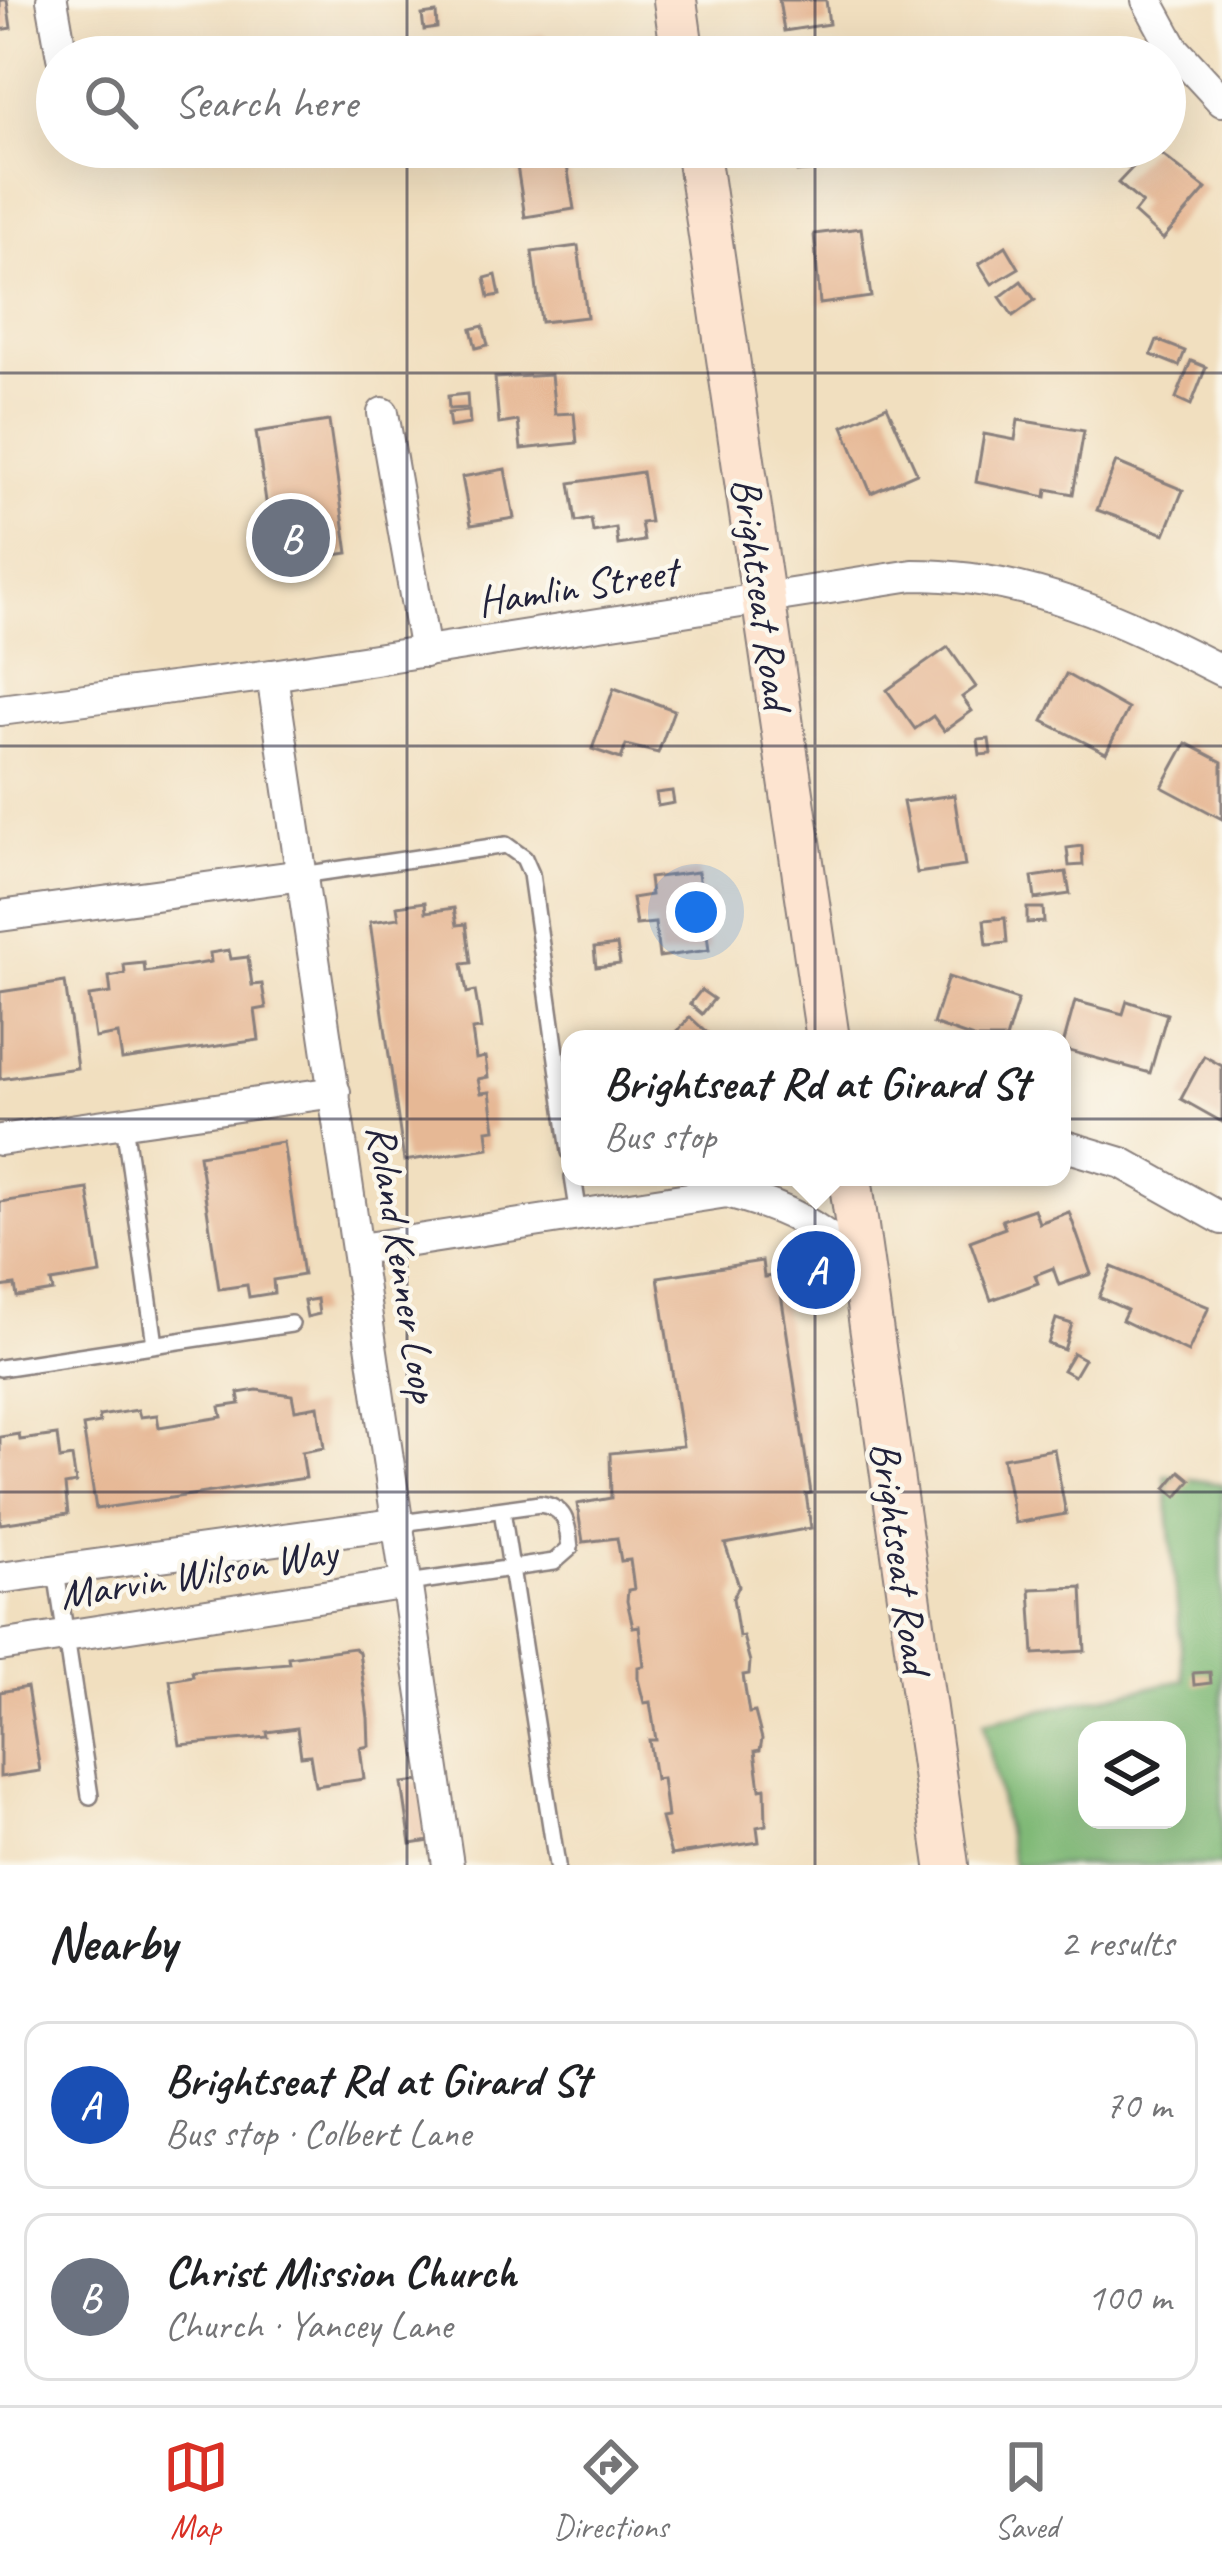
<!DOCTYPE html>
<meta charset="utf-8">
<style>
body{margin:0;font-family:Caveat,sans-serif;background:#f2f2f2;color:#202124}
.controls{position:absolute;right:36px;bottom:36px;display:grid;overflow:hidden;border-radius:24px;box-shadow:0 12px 48px #0002}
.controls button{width:108px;height:108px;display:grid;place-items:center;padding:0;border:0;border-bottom:3px solid #e0e0e0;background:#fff;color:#202124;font:60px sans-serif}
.you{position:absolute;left:696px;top:912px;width:42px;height:42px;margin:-30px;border:9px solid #fff;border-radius:50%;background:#1a73e8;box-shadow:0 0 0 18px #1a73e833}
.badge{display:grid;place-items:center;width:78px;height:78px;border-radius:50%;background:#d93025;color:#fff;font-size:39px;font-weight:700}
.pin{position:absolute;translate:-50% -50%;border:6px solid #fff;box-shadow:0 3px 12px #0006}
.popup{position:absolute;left:561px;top:1030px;width:510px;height:156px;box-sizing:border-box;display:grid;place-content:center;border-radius:24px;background:#fff;filter:drop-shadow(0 3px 9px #0005);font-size:39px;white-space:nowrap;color:#757577}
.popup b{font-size:45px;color:#202124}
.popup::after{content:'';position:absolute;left:50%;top:100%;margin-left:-24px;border:24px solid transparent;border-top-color:#fff}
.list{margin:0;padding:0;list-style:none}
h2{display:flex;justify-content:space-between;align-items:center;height:156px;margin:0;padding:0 48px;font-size:51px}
h2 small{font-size:39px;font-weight:400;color:#757577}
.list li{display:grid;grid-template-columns:78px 1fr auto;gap:36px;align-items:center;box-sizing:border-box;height:168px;margin:0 24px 24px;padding:0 24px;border:3px solid #e0e0e0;border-radius:24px}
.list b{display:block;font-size:45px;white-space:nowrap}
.list p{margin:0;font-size:39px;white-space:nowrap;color:#757577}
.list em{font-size:39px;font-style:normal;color:#757577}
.icon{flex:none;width:66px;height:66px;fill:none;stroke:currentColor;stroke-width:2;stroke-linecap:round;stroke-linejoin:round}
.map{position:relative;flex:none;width:1222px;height:1865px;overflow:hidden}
.search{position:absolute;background:#fff;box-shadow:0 12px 48px #0002;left:36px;right:36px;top:36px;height:132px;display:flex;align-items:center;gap:30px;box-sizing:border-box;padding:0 42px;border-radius:66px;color:#757577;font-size:45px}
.sheet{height:540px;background:#fff}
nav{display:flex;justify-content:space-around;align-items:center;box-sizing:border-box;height:168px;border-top:3px solid #e0e0e0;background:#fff;font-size:33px;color:#757577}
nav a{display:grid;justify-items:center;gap:6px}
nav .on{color:#d93025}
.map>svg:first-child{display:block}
</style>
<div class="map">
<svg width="1222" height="1865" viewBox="0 0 1222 1865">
<rect width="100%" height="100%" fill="#fbf7ec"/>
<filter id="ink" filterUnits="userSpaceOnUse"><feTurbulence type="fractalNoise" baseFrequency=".00833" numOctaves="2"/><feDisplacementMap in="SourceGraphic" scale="24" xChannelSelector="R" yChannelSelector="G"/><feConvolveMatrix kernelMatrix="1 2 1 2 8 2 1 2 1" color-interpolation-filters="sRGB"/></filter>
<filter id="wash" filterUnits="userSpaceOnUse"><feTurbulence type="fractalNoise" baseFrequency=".004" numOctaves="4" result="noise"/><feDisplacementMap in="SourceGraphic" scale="48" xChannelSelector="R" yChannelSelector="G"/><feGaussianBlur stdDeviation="2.7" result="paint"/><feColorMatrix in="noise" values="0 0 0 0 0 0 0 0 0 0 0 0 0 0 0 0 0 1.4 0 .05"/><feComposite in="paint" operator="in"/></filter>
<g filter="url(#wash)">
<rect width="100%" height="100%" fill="#f1dfbf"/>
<path fill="#80b977" stroke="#516e59" stroke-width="3" fill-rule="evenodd" d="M 1165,1475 L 1222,1484 L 1222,1865 L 1013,1865 L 984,1722 L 1184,1680 ZM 1087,1730 L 1177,1730 L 1177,1820 L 1087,1820 Z"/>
<g id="blocks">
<g fill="#e6b895">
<polygon points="0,0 7,0 11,28 0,30"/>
<polygon points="779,0 826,0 829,24 784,31"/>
<polygon points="436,13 437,28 424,30 422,15"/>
<polygon points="545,34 549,57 500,57 497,41"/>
<polygon points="1080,40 1090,57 1052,57"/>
<polygon points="463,147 486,147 487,153 464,156"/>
<polygon points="514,147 564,147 574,209 525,217"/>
<polygon points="793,147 851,147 854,167 797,172"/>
<polygon points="1152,147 1206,189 1163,239 1134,213 1142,203 1118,183"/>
<polygon points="861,228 871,297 820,304 814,234"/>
<polygon points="578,246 587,317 541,322 532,252"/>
<polygon points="1006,246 1019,268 992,284 979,264"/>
<polygon points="496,275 500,295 489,297 485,278"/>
<polygon points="1021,281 1035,300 1013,316 1000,297"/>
<polygon points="483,326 488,345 476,348 471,329"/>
<polygon points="1157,340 1185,351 1179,366 1151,355"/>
<polygon points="1191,361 1206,367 1191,405 1176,398"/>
<polygon points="551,375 555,414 574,413 577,443 521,449 518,421 499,424 495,378"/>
<polygon points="467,394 468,408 449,409 448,396"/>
<polygon points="887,406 917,473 871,493 843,426"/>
<polygon points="469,411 470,424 450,427 448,413"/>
<polygon points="1018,420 1084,431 1073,494 1047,489 1046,497 976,482 984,434 1015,440"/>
<polygon points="329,421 348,553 275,564 256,432"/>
<polygon points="1116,462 1183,490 1165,534 1097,510"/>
<polygon points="505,469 514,518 471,525 462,477"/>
<polygon points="642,472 650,522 641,523 644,541 618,545 616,528 593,532 591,519 576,522 570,483"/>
<polygon points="948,647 976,687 962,697 972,711 944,731 933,716 915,729 887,690"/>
<polygon points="1066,674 1128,709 1106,753 1043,721"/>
<polygon points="614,688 674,710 658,753 626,745 621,759 592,749"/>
<polygon points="989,739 991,754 980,755 978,740"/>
<polygon points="1186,743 1222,762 1222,819 1162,787"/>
<polygon points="672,791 674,803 658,806 656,793"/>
<polygon points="954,795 965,866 917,873 903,802"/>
<polygon points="1082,846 1083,865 1069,866 1067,848"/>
<polygon points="698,872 701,896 712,895 715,917 705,919 709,950 659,957 655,923 636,925 632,898 651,895 649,878"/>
<polygon points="1066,872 1070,894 1035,899 1032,877"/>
<polygon points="425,902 426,912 454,908 457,925 466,924 471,963 462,964 467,993 475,991 478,1008 481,1029 472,1030 476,1059 485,1057 488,1077 478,1079 481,1093 490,1092 495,1129 487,1130 489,1148 404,1161 370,922 399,918 397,906"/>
<polygon points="1027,908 1043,908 1044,922 1027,923"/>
<polygon points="1005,918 1007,943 987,945 984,920"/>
<polygon points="617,945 620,964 596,967 594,948"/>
<polygon points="229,950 231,959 248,957 252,985 262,984 266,1008 255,1010 259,1040 122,1060 118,1034 95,1038 89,996 111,993 109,977 125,974 124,965 144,963 145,972 211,962 210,953"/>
<polygon points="948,977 1018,1000 1006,1039 976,1039 933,1024"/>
<polygon points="65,982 77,1068 0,1079 0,992"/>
<polygon points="701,990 714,999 702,1014 690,1004"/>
<polygon points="1075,1001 1123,1014 1127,1001 1167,1014 1150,1073 1062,1049"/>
<polygon points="690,1017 714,1039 670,1039"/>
<polygon points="1204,1056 1222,1066 1222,1122 1181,1099"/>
<polygon points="283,1142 303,1275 273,1280 274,1293 249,1297 247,1285 219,1289 199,1155"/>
<polygon points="88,1189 101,1274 51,1282 53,1291 17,1297 15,1285 0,1287 0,1202"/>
<polygon points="1034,1209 1039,1223 1069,1212 1091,1274 1059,1285 1053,1268 1035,1275 1038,1283 991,1300 970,1241 1005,1228 1002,1220"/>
<polygon points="762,1261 764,1277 775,1276 781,1294 811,1493 806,1494 811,1528 725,1544 739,1586 733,1598 739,1637 743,1636 750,1662 749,1674 743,1675 749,1713 755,1712 762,1739 760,1750 755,1751 760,1789 765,1788 766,1825 757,1827 759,1842 671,1855 661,1818 667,1817 662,1778 655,1779 649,1740 656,1740 650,1702 644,1703 638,1679 638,1667 644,1666 639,1626 633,1627 627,1601 628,1590 634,1589 630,1560 621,1561 617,1538 583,1542 577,1504 611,1498 610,1453 683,1446 658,1277"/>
<polygon points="1112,1267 1209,1307 1188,1352 1122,1320 1127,1310 1099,1297"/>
<polygon points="317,1299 319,1314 307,1317 304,1301"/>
<polygon points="1056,1319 1072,1324 1064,1350 1048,1344"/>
<polygon points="1073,1353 1084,1359 1074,1376 1063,1370"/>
<polygon points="257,1390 292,1395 295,1410 318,1406 324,1448 302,1452 306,1478 96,1509 83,1426 100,1423 99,1416 138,1410 140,1417 157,1415 159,1427 222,1417 220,1407 240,1404 238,1393"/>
<polygon points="19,1434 20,1440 57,1435 60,1459 72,1457 76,1483 65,1485 68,1514 0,1524 0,1437"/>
<polygon points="1054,1449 1066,1514 1015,1523 1003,1458"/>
<polygon points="1180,1471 1191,1480 1177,1497 1166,1488"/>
<polygon points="1082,1587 1085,1651 1034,1654 1030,1589"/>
<polygon points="354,1648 359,1652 368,1718 369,1746 360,1748 364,1779 315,1786 310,1755 301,1756 297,1728 267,1732 268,1737 180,1745 170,1680 193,1676 192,1671 289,1663 288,1657"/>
<polygon points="1210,1672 1211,1683 1194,1685 1193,1673"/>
<polygon points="27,1687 40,1771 0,1777 0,1692"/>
<polygon points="421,1781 430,1841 411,1844 402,1783"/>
</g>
</g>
</g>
<g filter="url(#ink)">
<use href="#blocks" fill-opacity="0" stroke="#8a807d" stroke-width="3"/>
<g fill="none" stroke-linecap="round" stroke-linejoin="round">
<g stroke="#8a807d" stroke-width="20">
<g id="lane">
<polyline points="302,875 506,845 524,858 531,874 570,1152"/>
<polyline points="124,1123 155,1344"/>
<polyline points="573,1177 579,1215"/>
<polyline points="0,1368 291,1324"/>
<polyline points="502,1510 557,1865"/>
<path d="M 401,1523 L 540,1504 C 567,1508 567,1523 570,1548 L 554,1562 L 408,1583"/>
<polyline points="56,1571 90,1796"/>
</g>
</g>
<g stroke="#8a807d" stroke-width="34">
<g id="street">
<polyline points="52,0 62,57"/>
<polyline points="1147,0 1173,48 1222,101"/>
<polyline points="383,413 425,652"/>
<polyline points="272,675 448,1865"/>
<path d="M 0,710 L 272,675 L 913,575 C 1028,575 1121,619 1222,671"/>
<polyline points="0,916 302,875"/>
<polyline points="0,1140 335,1092"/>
<polyline points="1062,1145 1122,1163 1222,1219"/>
<path d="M 360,1249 L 727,1192 C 788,1208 814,1223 861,1264"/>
<polyline points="0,1578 401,1523"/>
<polyline points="0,1646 408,1583"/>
</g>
</g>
<g stroke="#8a807d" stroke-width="46">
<g id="secondary">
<polyline points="675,0 683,57"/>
<polyline points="697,147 828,1039"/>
<polyline points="850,1177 947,1865"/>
</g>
</g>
<use href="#lane" stroke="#fff" stroke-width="15"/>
<use href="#street" stroke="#fff" stroke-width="30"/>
<use href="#secondary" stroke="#fde4d0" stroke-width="42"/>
</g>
</g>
<path fill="none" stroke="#22223b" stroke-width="3" stroke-opacity="0.55" d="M 407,0 L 407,57M 815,0 L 815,57M 407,147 L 407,1865M 815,147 L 815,1865M 0,373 L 1222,373M 0,746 L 1222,746M 0,1119 L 1222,1119M 0,1492 L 1222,1492"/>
<g text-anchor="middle" stroke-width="9" stroke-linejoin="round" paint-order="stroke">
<g font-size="42" fill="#22223b" stroke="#fbf7ec">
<text transform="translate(577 585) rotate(-9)" y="15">Hamlin Street</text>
<text transform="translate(763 593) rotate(82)" y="15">Brightseat Road</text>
<text transform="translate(404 1263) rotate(81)" y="15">Roland Kenner Loop</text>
<text transform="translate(902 1557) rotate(82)" y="15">Brightseat Road</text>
<text transform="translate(198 1572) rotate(-9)" y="15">Marvin Wilson Way</text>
</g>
</g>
</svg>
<div class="controls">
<button><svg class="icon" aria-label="layers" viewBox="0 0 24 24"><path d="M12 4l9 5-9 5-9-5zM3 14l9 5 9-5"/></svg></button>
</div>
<div class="you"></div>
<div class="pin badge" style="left:816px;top:1270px;background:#1a4fb4">A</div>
<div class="popup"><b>Brightseat Rd at Girard St</b>Bus stop</div>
<div class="pin badge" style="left:291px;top:538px;background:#6b7280">B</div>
<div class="search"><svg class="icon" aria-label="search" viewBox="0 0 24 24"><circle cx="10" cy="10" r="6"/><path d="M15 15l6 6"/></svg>Search here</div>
</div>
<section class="sheet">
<h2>Nearby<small>2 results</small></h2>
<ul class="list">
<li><span class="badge" style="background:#1a4fb4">A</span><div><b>Brightseat Rd at Girard St</b><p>Bus stop · Colbert Lane</p></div><em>70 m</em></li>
<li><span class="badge" style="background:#6b7280">B</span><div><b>Christ Mission Church</b><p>Church · Yancey Lane</p></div><em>100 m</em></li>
</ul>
</section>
<nav>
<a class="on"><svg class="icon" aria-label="map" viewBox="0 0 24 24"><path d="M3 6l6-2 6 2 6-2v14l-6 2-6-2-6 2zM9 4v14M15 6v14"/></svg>Map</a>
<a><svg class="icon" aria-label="directions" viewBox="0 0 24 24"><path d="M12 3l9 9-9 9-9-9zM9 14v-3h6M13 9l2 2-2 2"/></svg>Directions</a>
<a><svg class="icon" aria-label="saved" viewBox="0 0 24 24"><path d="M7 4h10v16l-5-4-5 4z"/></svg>Saved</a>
</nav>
